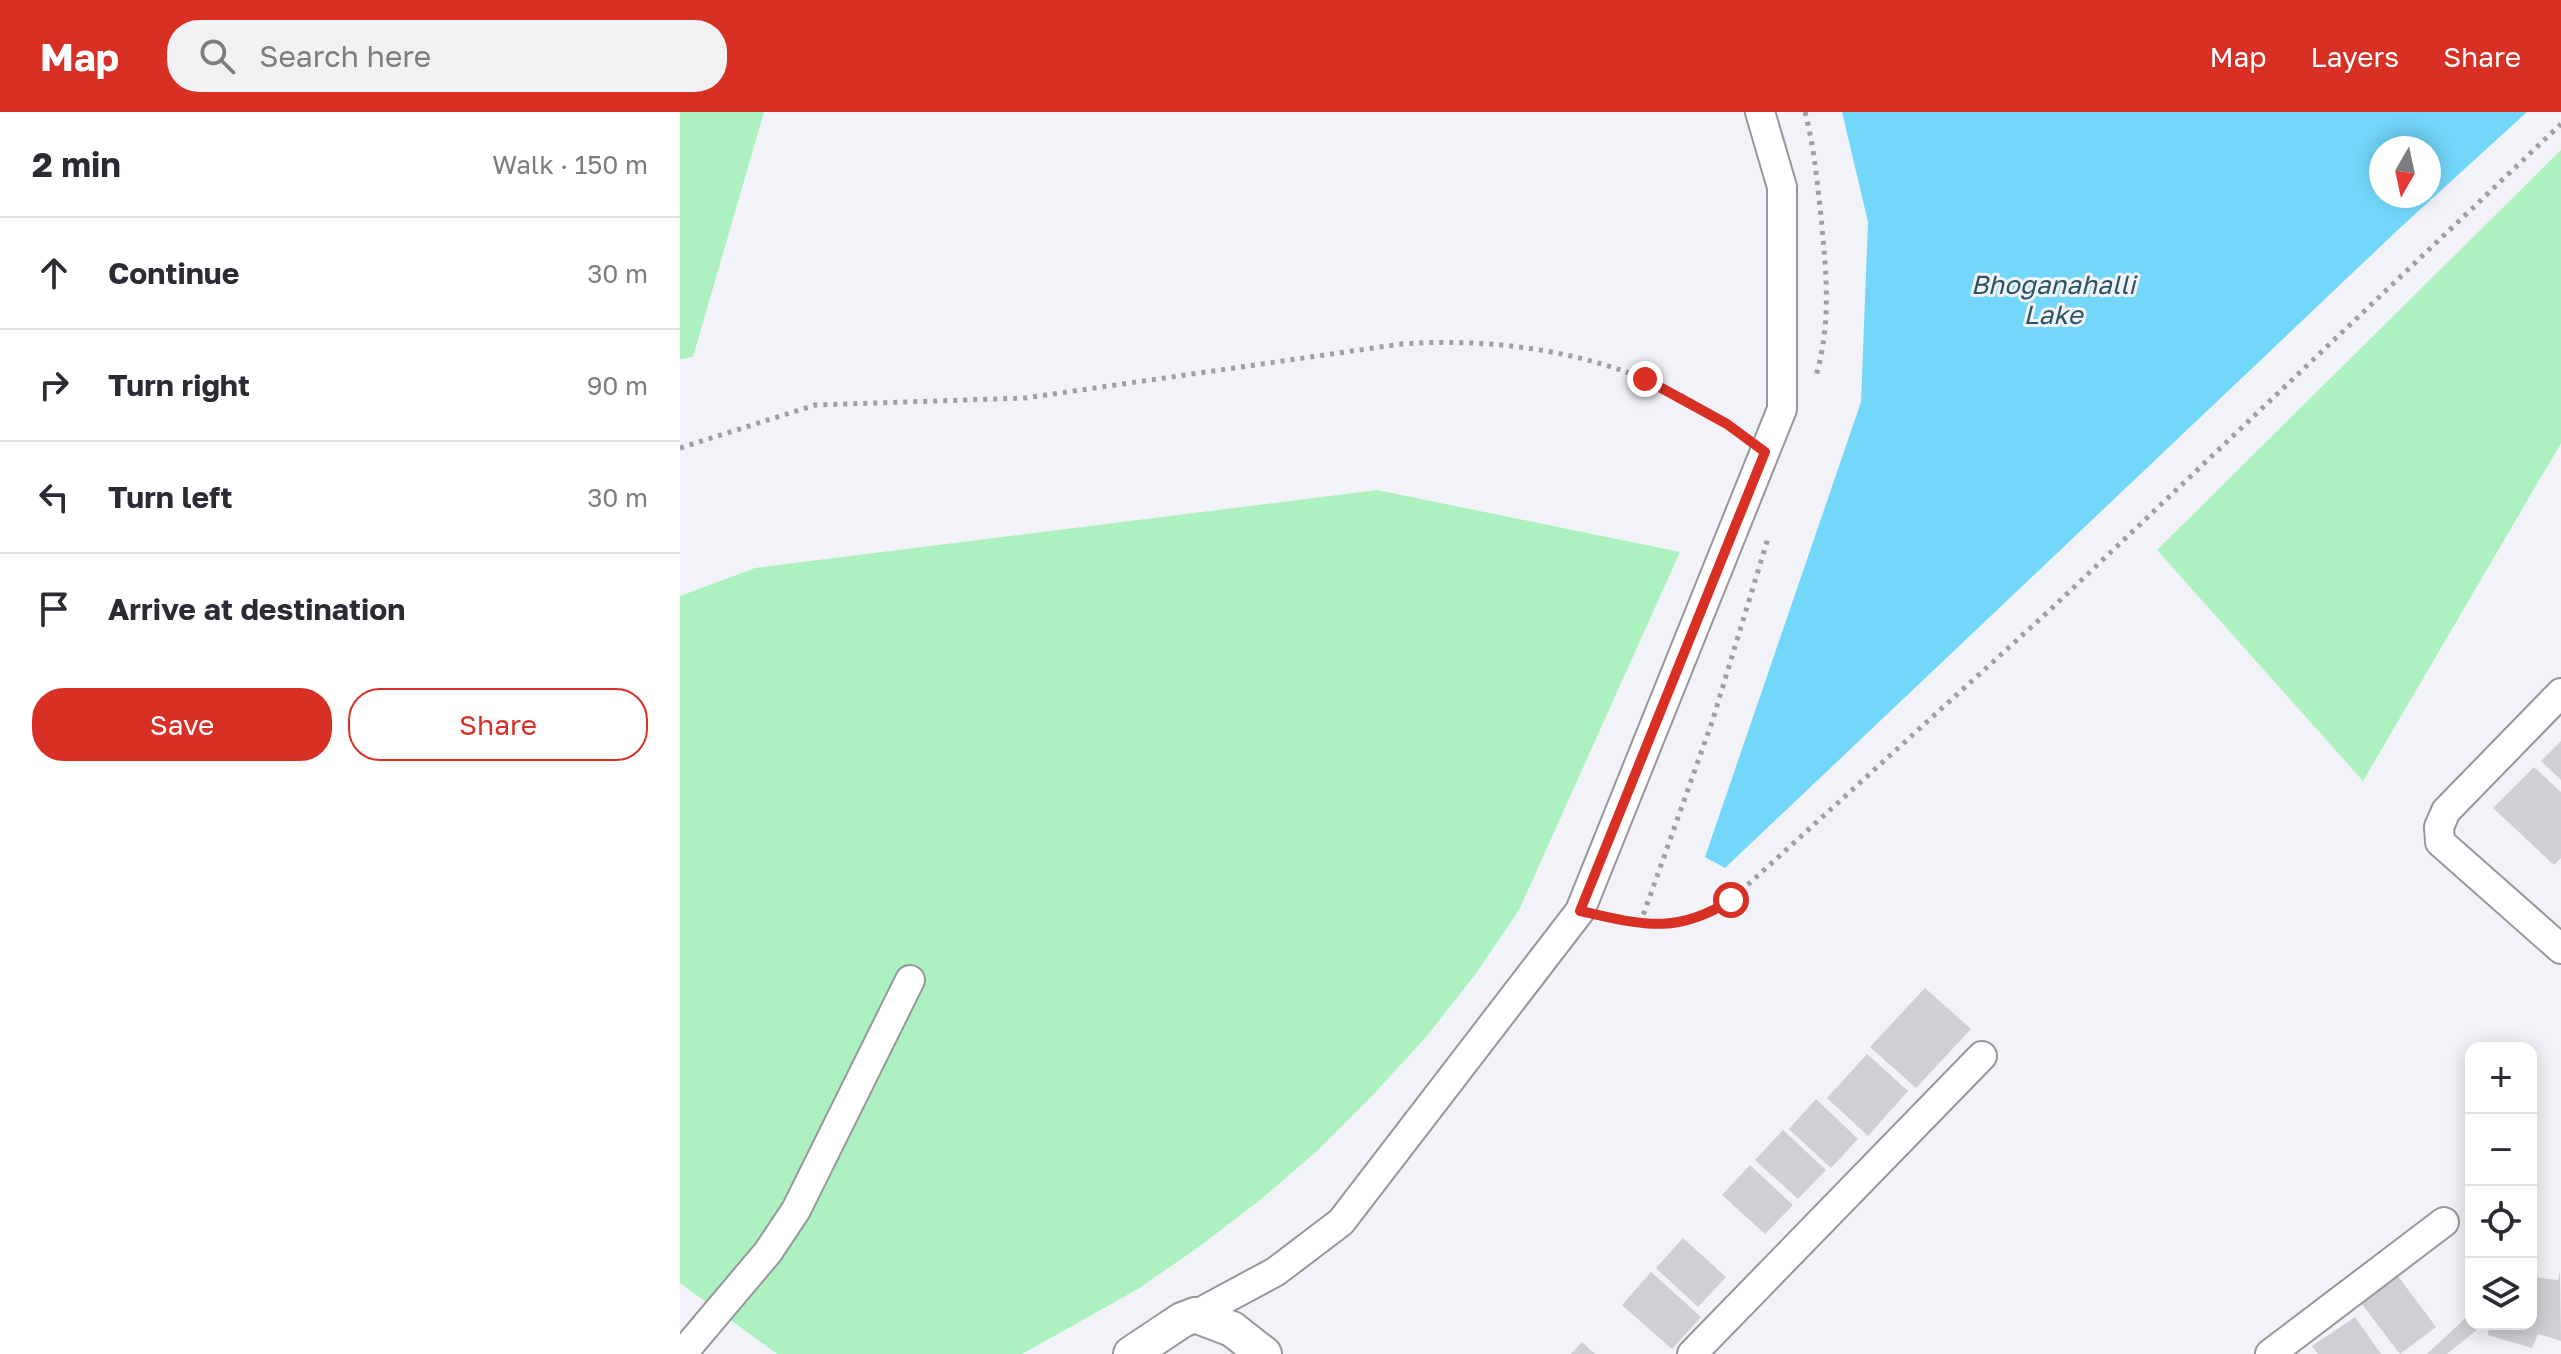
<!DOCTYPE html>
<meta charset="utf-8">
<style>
body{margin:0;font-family:"Golos Text",sans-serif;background:#f2f2f3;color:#2b2b33}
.controls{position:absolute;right:24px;bottom:24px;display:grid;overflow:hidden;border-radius:16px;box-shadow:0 4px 20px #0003}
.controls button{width:72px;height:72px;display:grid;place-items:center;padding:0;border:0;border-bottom:2px solid #e1e1e2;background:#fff;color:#2b2b33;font:40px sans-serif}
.compass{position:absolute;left:1689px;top:24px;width:72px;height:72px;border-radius:50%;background:#fff;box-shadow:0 4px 20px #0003;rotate:189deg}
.stop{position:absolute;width:24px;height:24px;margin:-18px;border:6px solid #d93025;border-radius:50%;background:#fff}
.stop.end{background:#d93025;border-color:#fff;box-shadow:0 2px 8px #0008}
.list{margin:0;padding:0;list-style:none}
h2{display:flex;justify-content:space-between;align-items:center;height:104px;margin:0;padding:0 32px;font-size:34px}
h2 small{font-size:26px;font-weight:400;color:#7c7c81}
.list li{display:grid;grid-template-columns:52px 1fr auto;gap:24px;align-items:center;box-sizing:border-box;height:112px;padding:0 32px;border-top:2px solid #e1e1e2}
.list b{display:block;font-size:30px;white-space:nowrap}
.list em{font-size:26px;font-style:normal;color:#7c7c81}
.actions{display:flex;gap:16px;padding:24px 32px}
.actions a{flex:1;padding:18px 0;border:2px solid #d93025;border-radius:32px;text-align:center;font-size:28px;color:#d93025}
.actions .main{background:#d93025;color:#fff}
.icon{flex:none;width:44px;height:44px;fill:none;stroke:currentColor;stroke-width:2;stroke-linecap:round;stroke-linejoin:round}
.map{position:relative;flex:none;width:1881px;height:1242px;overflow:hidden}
header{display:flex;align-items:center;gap:48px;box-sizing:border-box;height:112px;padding:0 40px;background:#d93025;color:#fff}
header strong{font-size:38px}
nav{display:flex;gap:44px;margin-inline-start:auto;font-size:28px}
.search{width:560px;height:72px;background:#f2f2f3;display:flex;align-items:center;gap:20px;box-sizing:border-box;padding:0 28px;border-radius:32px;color:#7c7c81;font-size:30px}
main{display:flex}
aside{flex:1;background:#fff}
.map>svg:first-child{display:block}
</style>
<header>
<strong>Map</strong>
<div class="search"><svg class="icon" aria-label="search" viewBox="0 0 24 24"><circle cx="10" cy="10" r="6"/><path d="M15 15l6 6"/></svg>Search here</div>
<nav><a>Map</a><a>Layers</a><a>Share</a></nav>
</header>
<main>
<aside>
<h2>2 min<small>Walk · 150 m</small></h2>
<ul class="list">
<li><svg class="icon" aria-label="ahead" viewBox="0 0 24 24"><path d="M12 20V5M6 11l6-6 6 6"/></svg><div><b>Continue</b></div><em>30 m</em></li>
<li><svg class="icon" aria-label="right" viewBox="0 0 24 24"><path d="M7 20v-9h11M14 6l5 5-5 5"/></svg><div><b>Turn right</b></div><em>90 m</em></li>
<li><svg class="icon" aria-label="left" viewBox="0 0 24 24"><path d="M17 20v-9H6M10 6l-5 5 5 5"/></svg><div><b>Turn left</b></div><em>30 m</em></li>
<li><svg class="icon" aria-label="arrive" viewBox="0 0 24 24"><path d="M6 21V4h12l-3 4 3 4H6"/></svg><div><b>Arrive at destination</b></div></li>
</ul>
<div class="actions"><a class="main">Save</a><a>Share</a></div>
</aside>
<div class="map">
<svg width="1881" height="1242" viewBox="0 0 1881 1242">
<rect width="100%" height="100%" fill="#f2f3f9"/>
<g fill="#aef1c0">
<polygon points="0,0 84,0 13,245 0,247"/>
<polygon points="1881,38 1881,331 1683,669 1477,438"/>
<polygon points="697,378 1000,440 839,798 795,863 746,925 693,983 637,1039 580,1088 520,1134 458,1177 342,1242 97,1242 0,1171 0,484 75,456"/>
</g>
<path fill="#73d7fa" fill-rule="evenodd" d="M 1162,0 L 1847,0 L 1721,115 L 1045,756 L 1025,745 L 1181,290 L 1188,110 ZM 1701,36 L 1749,36 L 1749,84 L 1701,84 Z"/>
<g fill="#cfd0d5">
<polygon points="1881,629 1881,668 1861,649"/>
<polygon points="1854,655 1881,680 1881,746 1874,753 1813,696"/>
<polygon points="1245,876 1291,917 1236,976 1190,935"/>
<polygon points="1187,942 1228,979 1188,1024 1147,986"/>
<polygon points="1136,987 1178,1027 1151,1056 1109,1017"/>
<polygon points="1103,1018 1146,1058 1118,1087 1075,1048"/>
<polygon points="1070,1053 1113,1093 1085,1122 1042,1083"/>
<polygon points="1003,1126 1046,1165 1018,1195 976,1156"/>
<polygon points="971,1160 1021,1205 992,1237 942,1193"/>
<polygon points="1880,1160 1881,1229 1858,1222 1852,1236 1808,1223 1809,1212 1851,1212 1851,1165 1878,1168"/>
<polygon points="1717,1163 1756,1215 1720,1242 1681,1191"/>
<polygon points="1791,1201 1791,1212 1804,1212 1767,1242 1747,1242"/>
<polygon points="1675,1205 1701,1242 1638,1242 1632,1234"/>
<polygon points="902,1230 915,1242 891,1242"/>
</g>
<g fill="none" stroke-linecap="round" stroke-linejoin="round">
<g stroke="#96979c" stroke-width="32">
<g id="minor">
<polyline points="1881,581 1766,699 1759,715 1760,730 1881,837"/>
<polyline points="515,1203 595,1160 661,1110 900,799 1102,297 1102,75 1080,0"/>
<polyline points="2,1242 88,1140 116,1098 230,868"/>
<polyline points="1012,1242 1302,944"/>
<polyline points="1590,1242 1764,1110"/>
</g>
</g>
<g stroke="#96979c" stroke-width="38">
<polyline id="tertiary" points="451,1242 502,1208 515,1203 552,1217 584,1242"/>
</g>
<g stroke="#9fa0a5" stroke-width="5" stroke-dasharray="4 6" stroke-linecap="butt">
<path d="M 1125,0 C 1134,34 1137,69 1141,104 C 1146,160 1152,208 1136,264"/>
<path d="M 0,336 L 135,293 L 345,286 L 721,232 C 840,224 961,247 1059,320"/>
<path d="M 929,805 C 977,816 1008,815 1051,788 L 1370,498 L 1881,12"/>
<polyline points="960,812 1032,610 1089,423"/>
</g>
<use href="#minor" stroke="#fff" stroke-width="28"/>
<use href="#tertiary" stroke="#fff" stroke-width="34"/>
</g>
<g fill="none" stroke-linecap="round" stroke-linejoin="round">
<path stroke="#d93025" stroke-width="10" d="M 965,267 L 1047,312 L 1085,340 L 900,799 C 960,812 995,824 1051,788"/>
</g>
<g text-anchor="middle" stroke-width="6" stroke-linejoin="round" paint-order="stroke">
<g font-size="26" font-style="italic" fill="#2a5565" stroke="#f2f3f9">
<text x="1373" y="182">Bhoganahalli<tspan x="1373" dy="30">Lake</tspan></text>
</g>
</g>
</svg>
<div class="controls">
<button>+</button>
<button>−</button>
<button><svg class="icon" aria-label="locate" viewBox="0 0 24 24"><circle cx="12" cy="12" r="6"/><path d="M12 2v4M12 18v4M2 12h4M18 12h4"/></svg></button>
<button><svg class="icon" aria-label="layers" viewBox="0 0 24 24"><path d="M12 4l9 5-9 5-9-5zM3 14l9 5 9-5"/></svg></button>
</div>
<svg class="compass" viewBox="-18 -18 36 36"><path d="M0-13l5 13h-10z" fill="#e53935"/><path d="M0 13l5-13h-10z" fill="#7c7c81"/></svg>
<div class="stop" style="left:1051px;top:788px"></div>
<div class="stop end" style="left:965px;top:267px"></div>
</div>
</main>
